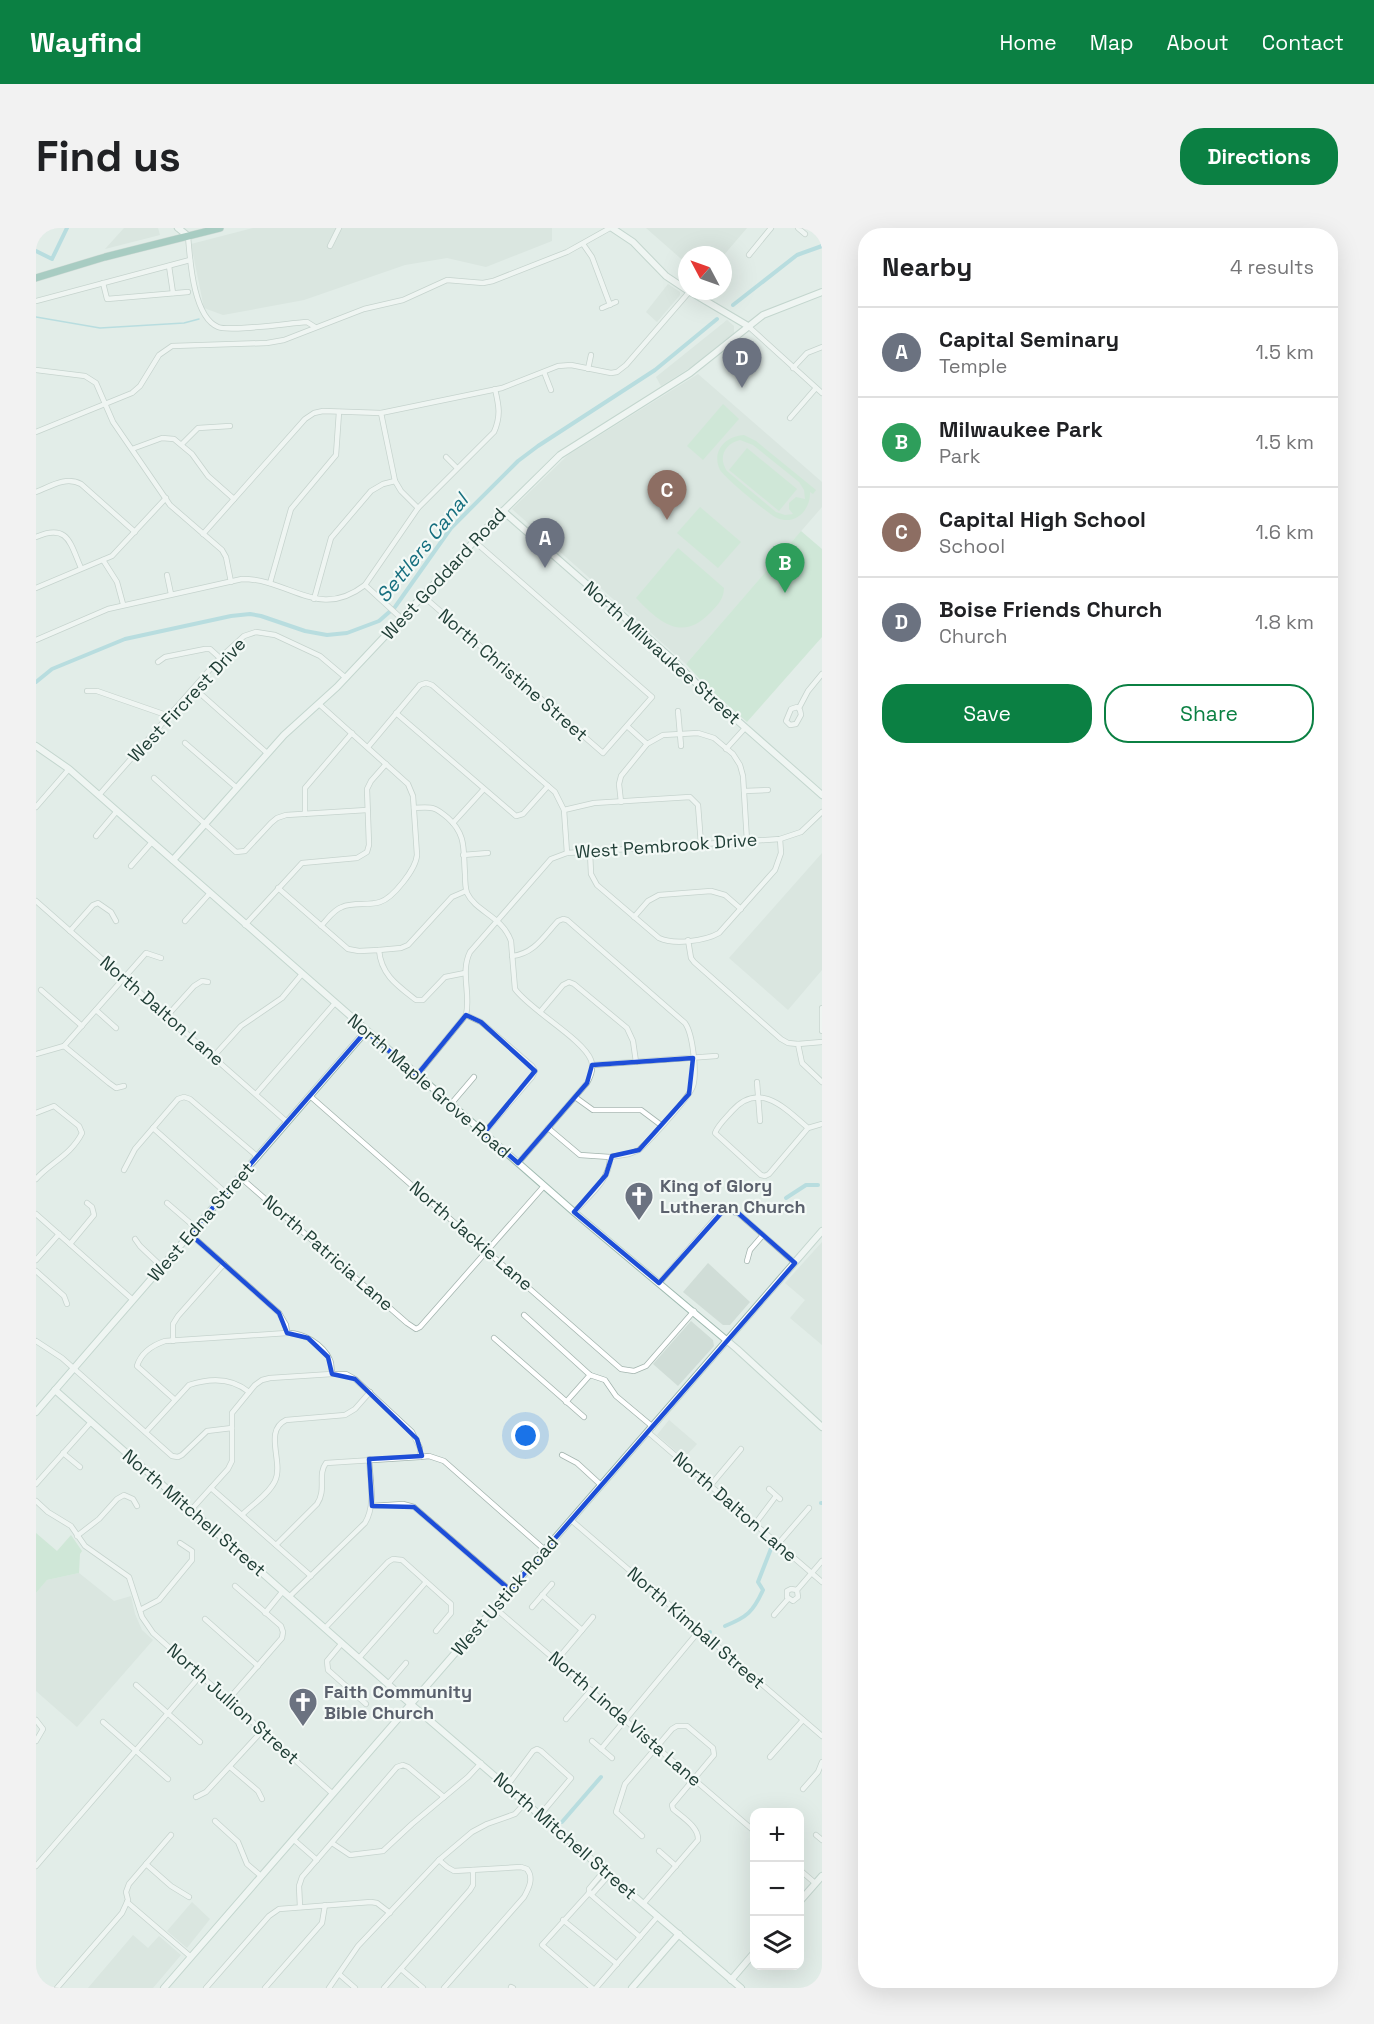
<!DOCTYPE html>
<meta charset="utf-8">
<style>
body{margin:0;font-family:"Space Grotesk",sans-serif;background:#f2f2f2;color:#202124}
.controls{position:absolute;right:18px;bottom:18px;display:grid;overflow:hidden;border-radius:12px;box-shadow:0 6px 24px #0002}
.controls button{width:54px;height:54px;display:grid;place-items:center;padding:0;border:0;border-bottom:2px solid #e0e0e0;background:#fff;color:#202124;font:30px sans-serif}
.compass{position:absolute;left:642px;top:18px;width:54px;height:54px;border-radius:50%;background:#fff;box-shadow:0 6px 24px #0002;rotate:311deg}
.you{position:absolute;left:490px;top:1208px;width:21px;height:21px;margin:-15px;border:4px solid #fff;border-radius:50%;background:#1a73e8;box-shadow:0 0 0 9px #1a73e833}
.badge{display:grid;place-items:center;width:39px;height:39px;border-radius:50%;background:#0b8043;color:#fff;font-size:20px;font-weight:700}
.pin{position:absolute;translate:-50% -50px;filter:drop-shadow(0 2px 3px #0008)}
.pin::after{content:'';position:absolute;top:32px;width:21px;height:18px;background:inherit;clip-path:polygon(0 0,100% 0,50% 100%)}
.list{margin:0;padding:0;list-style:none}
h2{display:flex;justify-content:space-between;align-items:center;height:78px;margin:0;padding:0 24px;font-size:26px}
h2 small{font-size:20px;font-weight:400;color:#757577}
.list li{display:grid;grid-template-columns:39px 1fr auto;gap:18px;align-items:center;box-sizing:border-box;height:90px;padding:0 24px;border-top:2px solid #e0e0e0}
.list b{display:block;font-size:22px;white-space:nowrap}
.list p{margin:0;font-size:20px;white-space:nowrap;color:#757577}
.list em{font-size:20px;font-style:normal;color:#757577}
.actions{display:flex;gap:12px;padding:18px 24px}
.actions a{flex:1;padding:14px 0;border:2px solid #0b8043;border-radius:24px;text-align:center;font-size:21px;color:#0b8043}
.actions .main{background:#0b8043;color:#fff}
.icon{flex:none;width:33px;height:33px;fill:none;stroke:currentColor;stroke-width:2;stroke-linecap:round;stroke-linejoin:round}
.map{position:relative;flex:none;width:786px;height:1760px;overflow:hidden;border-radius:24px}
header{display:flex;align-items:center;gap:36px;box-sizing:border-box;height:84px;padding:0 30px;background:#0b8043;color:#fff}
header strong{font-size:28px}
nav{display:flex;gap:33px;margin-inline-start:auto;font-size:21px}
.intro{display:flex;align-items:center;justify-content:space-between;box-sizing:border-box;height:144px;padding:0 36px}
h1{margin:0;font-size:42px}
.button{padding:15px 27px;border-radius:24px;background:#0b8043;color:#fff;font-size:21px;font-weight:700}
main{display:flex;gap:36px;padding:0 36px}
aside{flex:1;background:#fff;border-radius:24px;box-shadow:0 6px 24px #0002}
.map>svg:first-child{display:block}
</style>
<header>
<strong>Wayfind</strong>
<nav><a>Home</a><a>Map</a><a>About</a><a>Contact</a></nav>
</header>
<div class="intro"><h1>Find us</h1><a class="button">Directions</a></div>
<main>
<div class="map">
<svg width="786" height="1760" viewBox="0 0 786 1760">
<rect width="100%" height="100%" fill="#e2ede8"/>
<g fill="#d0ddd7">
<polygon points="88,0 122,0 124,7 69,21"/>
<polygon points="217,0 516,0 516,13 450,39 411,30 369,37 268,72 187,87 168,80 155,16"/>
<polygon points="610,0 711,0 687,28 651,27 651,36"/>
<polygon points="632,56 644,64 644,67 621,94 610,84"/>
<polygon points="691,92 698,98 698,105 655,139 625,158 620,149"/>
<polygon points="662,146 786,254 786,279 650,436 476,281 532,227"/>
<polygon points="786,625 786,742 752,782 693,730"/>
<polygon points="786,1014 786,1117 754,1090 769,1072 749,1055"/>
<polygon points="672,1035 714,1074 694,1097 687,1097 647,1064"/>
<polygon points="655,1093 677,1112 678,1118 642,1158 617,1136"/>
<polygon points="633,1192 661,1216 648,1230 621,1207"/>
<polygon points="43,1345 78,1373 95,1368 99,1386 106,1402 117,1412 41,1499 0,1463 0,1365 11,1352"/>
<polygon points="156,1674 174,1691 151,1720 131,1703"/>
<polygon points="97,1707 112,1720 123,1708 145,1727 117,1760 52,1760"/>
</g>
<g fill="#b9e0c3" fill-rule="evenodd">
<polygon points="687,176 703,191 667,232 651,218"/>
<path d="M 708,207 L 720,213 L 780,262 L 777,266 L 774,264 C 775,282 759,298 741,290 C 732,286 689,250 684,242 C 675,224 689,208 708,207 ZM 704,212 L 717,217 L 763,254 L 768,262 L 769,271 L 760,269 L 753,275 L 753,281 L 757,286 L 749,287 L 740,284 L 691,243 C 682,230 688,216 704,212 Z"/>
<polygon points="711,220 761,261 743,283 693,242"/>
<polygon points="664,279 705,314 682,340 641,305"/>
<polygon points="765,303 786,321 786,409 711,494 671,459 650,436"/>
<path d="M 642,320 L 688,360 C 688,370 682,377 675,384 C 646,415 623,394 600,370 Z"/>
<polygon points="0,1305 21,1323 35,1307 46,1323 44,1326 43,1345 11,1352 0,1365"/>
</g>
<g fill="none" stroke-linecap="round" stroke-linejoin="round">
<polyline stroke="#86cad6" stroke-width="1.5" points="0,89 64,100 148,95 163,91"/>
<g stroke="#86cad6" stroke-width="4">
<polyline points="0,23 16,31 31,0"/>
<polyline points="697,77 761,27 786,18"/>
<polyline points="0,454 16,441 89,411 195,388 214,386 225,388 269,403 291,407 311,405 343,393 359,379 415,300 482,233 502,218 619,142 681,91"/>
<polyline points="750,970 770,957 782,957"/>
<polyline points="785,1275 786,1275"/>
<path d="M 689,1398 C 711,1389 717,1384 727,1362 L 722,1354 L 736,1318"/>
<polyline points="672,1406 674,1404"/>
<polyline points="526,1594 565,1549"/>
</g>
<g stroke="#a4b5af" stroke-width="6">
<g id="street">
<polyline points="762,0 769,6"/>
<path d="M 152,8 C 154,31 157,89 182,99 C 194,104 254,95 271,94 L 279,99"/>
<polyline points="547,16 556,29 574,77"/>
<polyline points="294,18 303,0"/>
<polyline points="713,27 735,0"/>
<polyline points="133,38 137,65"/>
<polyline points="67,55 71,71 152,64"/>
<polyline points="0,73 154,32"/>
<polyline points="566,80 580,74"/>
<polyline points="712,98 786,165"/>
<polyline points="757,140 771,125 786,119"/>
<polyline points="552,141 555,127"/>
<polyline points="0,142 49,148 60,155 77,194 134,277 186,322 190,329 195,354"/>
<polyline points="508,144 515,162"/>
<polyline points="345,185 359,253 365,263 382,280"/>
<polyline points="754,190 780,160"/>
<polyline points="0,204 96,165 104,158 123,127 136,118 231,115 248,112 328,81 367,72 411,52 447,55 457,53 531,24 574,0"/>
<polyline points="146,216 162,200 194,198"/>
<polyline points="96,221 126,210 138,211 156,226 172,248 198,271"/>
<polyline points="410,229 421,240"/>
<path d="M 0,264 C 15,258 30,248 45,256 L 99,304"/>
<polyline points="167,306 269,191 278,185 287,183 345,185 466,160 522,138 535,137 575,145 581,144 590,137 654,63"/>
<path d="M 0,309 C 32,295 34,315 45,340"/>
<polyline points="67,332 81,354 87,376"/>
<polyline points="131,347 135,366"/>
<polyline points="234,355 255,281 300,227 303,184"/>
<polyline points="329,357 366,391"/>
<polyline points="0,360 76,328 130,270"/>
<polyline points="387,368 567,525 616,469 438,313"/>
<polyline points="278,371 295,310 335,263 347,256 359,253"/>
<path d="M 0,412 L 72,381 L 206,351 C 255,351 282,393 329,357 L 382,280 L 458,204 C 465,188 463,178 459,161"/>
<polyline points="122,434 129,429 169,421 174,421 184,430"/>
<polyline points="158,460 231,525"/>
<polyline points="51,463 61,463 133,488"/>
<path d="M 283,476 L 372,556 L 377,568 L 381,627 C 380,641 357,670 344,674 C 332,678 318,674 306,679 C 297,682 291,692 285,698"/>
<polygon points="761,479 764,482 765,487 760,496 754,497 750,493 755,481"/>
<polyline points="763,480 772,463 786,446"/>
<polyline points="642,483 645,518"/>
<polyline points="360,485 480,588 487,586 512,558"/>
<polyline points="591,498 611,516"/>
<polyline points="149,515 201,560"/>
<polyline points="332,519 384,457 390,455 396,457 519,564 528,582 531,625"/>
<polyline points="690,521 709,500"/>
<polyline points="118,550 200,624 209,623 235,595 241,590 250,587 331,582"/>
<polyline points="708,563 732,562"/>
<polyline points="63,567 184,430 208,408 220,404 239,407 284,428 310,450"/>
<polyline points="585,574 583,556 585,548 611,516 627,507 662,505 678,510 697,526 704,537 707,548 711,613"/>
<polyline points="0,579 33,541"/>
<path d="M 378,580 C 396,579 398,578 412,590 C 431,607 427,623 429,646 C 429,652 429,659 431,665 C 440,684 466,688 475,713 L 479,761 C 494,782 547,811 555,832 C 558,840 555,848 551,855 L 482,935"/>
<polyline points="528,582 558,575 654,569 662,577 665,616"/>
<polyline points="269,586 269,560 316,505"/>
<polyline points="417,595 447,562"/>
<polyline points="60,608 81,583"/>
<path d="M 554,624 L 555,646 L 561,657 L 623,710 C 638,717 669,713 683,705 L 739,642 L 745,625 L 744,611"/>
<polyline points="427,627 452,625"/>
<polyline points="95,638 116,614"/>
<path d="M 242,660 L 312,721 L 323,723 L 343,722 C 345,747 362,758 380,772 L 387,772 L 409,749 L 429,745"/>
<polyline points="0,673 251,894"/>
<polyline points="598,689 612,673 623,667 675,663 689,667 705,681"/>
<polyline points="149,693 174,665"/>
<polyline points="209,697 266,635 321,630 331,624 333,617 331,561 335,553 350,536"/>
<polyline points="34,703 57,677 62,675 75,684 80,693"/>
<polyline points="652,712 655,730 658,734 745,811 752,815 762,816 766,835 786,854"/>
<polyline points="343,722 365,720 372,717 416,669 430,663"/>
<path d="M 476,728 C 498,726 508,708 522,693 L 527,691 L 531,692 L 649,795 C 657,806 661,845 657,858 C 653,870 614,912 603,922 L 593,926 L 574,929 C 575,951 552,969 538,984"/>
<polyline points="5,762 46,798"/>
<polyline points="786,780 786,803"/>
<polyline points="60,782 80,800"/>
<polyline points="504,784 527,757 533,754 538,756 591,800 597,813 600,834"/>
<polyline points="430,787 445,794 496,838 499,843 496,849 448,905"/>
<polyline points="131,788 158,758 166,753 172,754"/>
<polyline points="762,816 786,814"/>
<polyline points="28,818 73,855 80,860 88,858"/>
<polyline points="0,826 28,818 110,725 125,730"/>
<polyline points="177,829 205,798 246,770 266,746"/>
<polyline points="556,837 680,828"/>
<path d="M 381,847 L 430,787 C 435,766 424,744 434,724 L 515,631 L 531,625 L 744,611 L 765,604 L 786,584"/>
<polyline points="721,854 724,893"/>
<polyline points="220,866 299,775"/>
<polyline points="274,868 585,1141 598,1143 610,1138 658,1083"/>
<polyline points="539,869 557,882 605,882 625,897"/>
<polyline points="415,876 438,849"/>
<path d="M 0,885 L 18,878 L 43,898 L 46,905 C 35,927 14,935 0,951"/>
<polyline points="117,900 190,965"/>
<polyline points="512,900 544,927 574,929"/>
<path d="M 772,900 L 733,946 L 729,948 L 725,947 L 679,905 C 682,897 690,890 696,883 C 723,852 750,881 772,900 L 786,896"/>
<polyline points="88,942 99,921 142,871 148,869 154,871 222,929"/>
<polyline points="204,949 371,1095 380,1101 384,1099 508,958"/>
<polyline points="131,975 160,1000"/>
<polyline points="0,986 97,1072"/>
<path d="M 154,1006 L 243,1085 L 250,1097 L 251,1105 C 266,1104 287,1116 294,1132 C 296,1136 295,1141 296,1146 L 310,1146 L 319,1151 L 376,1204 L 384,1220 L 384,1229 L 393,1228 L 408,1233 L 509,1322"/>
<polyline points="99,1011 104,1018 126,1039"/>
<polyline points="34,1016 58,987 56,979 51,975"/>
<polyline points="0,1032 23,1006"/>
<polyline points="711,1033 714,1022 727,1007"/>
<polyline points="0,1043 28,1068 31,1076"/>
<polyline points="623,1055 683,986 688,982 702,985 759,1035"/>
<polyline points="488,1087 554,1147 569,1152 580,1168 617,1199"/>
<polyline points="458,1110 548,1189"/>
<polyline points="0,1113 26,1130 136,1228 142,1229 146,1227 171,1203 196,1200"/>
<polyline points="137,1113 137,1096 142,1088 188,1036"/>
<path d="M 138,1171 L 101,1138 C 105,1125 117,1117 129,1113 L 251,1105"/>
<polyline points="530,1174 554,1147"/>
<path d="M 110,1204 L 153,1157 C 174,1150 195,1149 213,1164"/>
<polyline points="612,1204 786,1354"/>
<polyline points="27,1225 44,1239"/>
<polyline points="526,1227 541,1235 565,1257"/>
<polyline points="0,1256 55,1194"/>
<polyline points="674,1258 705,1221"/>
<polyline points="175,1260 275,1348"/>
<polyline points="733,1261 744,1271"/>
<polyline points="0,1273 12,1284 35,1298 49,1318 93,1349 106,1389 117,1405 297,1566"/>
<polyline points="336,1278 367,1276 378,1279 474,1362"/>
<polyline points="155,1282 192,1241 196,1233 196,1185 219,1157 226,1152 234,1150 296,1146"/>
<path d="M 206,1287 C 216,1277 233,1266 239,1253 C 248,1234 227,1203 250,1192 L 309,1187 L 319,1181 L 334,1164"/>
<polyline points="535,1292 786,1508"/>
<polyline points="719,1296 740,1268"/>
<polyline points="41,1308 63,1291 81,1271 88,1267 97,1271 101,1278"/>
<polyline points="742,1316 773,1280"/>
<path d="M 240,1317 L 281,1276 C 291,1261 281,1247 290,1235 L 384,1229"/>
<polyline points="761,1362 762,1369 757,1373 751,1369 751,1363 755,1361 761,1362 786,1333"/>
<polyline points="506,1367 546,1402"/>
<path d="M 253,1369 L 329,1295 C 340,1277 334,1252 333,1231"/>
<polyline points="496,1379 516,1356"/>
<polyline points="459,1380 718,1603"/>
<polyline points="104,1382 123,1372 156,1332 156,1323 144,1315"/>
<polyline points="229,1385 247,1363"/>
<polyline points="738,1387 752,1371"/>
<polyline points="169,1391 222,1438"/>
<polyline points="289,1400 352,1334 357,1331 366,1332 415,1376 415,1385 400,1403"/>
<polyline points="306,1415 291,1433 292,1442 330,1476"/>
<polyline points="323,1430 390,1354"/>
<polyline points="520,1433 557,1389"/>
<polyline points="352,1456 370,1435"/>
<polyline points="100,1457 164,1514"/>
<polyline points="192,1472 246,1410 247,1404 245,1398 199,1358"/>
<polyline points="530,1491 555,1462"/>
<polyline points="0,1492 7,1501 0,1513"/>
<polyline points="67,1494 132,1551"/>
<polyline points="556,1513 576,1530"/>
<polyline points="565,1521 663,1403"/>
<polyline points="734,1529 767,1492"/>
<polyline points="194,1539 222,1563 226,1571"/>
<polyline points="471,1558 497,1523 501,1521 505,1523 535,1550 505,1586"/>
<polyline points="767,1561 782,1544 786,1534"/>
<polyline points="160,1569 170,1564 226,1503"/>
<polyline points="179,1593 202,1614 211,1636 225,1648"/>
<polyline points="780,1607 786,1612"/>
<path d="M 606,1608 L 580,1584 L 589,1556 L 636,1501 L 641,1498 L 651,1498 L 677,1520 L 678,1527 L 636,1577 L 637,1581 C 646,1589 663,1599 662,1612 L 607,1676"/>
<polyline points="257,1611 281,1632"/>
<polyline points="296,1615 314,1627 347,1623 376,1596 432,1549 445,1535"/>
<polyline points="623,1623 640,1638"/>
<path d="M 403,1632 L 411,1639 L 418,1643 L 485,1639 L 491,1641 C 498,1650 493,1660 488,1669 L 408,1760"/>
<polyline points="110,1636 135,1658 153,1669"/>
<polyline points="0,1638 164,1448"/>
<polyline points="764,1642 779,1655"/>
<polyline points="568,1643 553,1661 553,1665 557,1665 573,1647"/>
<polyline points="91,1674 155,1729"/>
<polyline points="264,1679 263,1658 266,1649 361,1539 367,1537 372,1539 408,1569"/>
<polyline points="527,1692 581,1736"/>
<polyline points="365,1741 387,1760"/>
<polyline points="303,1746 319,1760"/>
<polyline points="475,1759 477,1760"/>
<polyline points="21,1760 86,1685 92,1672 90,1664 93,1656 135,1607"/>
<polyline points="170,1760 233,1688 243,1681 335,1674 341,1675 354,1685"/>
<polyline points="229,1760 286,1695 289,1677"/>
<polyline points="293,1760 322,1718 403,1632 436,1604 451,1596 479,1586 490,1574"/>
<polyline points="348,1760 434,1662 437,1657 437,1642"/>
<polyline points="556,1760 506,1717 553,1665 604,1709"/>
<polyline points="560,1760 622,1688"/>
<polyline points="784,1760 786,1758"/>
</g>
</g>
<g stroke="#9fbab0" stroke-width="8">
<g id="secondary">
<polyline points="142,0 152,8"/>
<polyline points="576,0 597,14 630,48 651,62"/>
<polyline points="653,63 712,98"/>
<polyline points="467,283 635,430 669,464 786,567"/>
<polyline points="0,518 33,541 538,984 701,1121 786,1199"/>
<polyline points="137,632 248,507 301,459 463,287 524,227 654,145 727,87 786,64"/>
<polyline points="19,1162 370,1472 705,1760"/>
<polyline points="0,1184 330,803"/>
<polyline points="764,1673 786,1648"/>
<polyline points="695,1752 718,1725"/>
<polyline points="128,1760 786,1003"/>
<polyline points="596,1760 643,1706"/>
</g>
</g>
<g stroke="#c1c9c7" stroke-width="8">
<polyline id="primary" points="0,50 69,29 184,0"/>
</g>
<use href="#street" stroke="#fff" stroke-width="4.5"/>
<use href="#secondary" stroke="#fff" stroke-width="6"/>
<use href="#primary" stroke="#63a594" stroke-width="7"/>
</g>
<path d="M0 0H786V1760H0ZM 430,787 L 445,794 L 499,843 L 448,905 L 482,935 L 551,855 L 556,837 L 657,830 L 653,866 L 603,922 L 576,928 L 570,947 L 538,984 L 623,1055 L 688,982 L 702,985 L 759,1035 L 474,1362 L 378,1279 L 336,1278 L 333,1231 L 386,1228 L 381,1211 L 319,1151 L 296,1146 L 292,1129 L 272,1110 L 251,1105 L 243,1085 L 154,1006 L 330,803 L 381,847 Z" fill="#e2ede8" fill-opacity=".55" fill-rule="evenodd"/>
<path fill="none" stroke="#1d4ed8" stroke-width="4.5" stroke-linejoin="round" d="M 430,787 L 445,794 L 499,843 L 448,905 L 482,935 L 551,855 L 556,837 L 657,830 L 653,866 L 603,922 L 576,928 L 570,947 L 538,984 L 623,1055 L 688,982 L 702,985 L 759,1035 L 474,1362 L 378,1279 L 336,1278 L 333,1231 L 386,1228 L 381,1211 L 319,1151 L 296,1146 L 292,1129 L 272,1110 L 251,1105 L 243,1085 L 154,1006 L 330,803 L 381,847 Z"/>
<defs>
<g id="church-pin" transform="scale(1.5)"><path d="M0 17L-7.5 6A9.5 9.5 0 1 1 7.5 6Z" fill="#6b7280" stroke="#f3f9f6"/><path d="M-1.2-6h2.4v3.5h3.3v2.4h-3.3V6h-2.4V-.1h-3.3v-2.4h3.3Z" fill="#fff"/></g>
</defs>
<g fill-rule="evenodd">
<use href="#church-pin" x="603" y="968"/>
<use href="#church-pin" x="267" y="1474"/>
</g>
<g text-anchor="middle" stroke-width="4.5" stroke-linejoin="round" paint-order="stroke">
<g font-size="18" fill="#213f37" stroke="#f3f9f6">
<text transform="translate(408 346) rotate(-47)" y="6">West Goddard Road</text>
<text transform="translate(626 425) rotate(42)" y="6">North Milwaukee Street</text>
<text transform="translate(477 447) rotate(41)" y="6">North Christine Street</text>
<text transform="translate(151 472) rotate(-47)" y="6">West Fircrest Drive</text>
<text transform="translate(630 618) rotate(-4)" y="6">West Pembrook Drive</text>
<text transform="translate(126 783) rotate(41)" y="6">North Dalton Lane</text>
<text transform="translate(393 858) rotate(41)" y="6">North Maple Grove Road</text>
<text transform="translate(165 994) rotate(-49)" y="6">West Edna Street</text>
<text transform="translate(435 1008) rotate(41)" y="6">North Jackie Lane</text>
<text transform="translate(292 1025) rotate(41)" y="6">North Patricia Lane</text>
<text transform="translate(699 1279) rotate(41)" y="6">North Dalton Lane</text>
<text transform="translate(158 1285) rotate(41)" y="6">North Mitchell Street</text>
<text transform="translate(469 1368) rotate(-49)" y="6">West Ustick Road</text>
<text transform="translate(660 1400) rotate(41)" y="6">North Kimball Street</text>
<text transform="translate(197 1476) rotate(42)" y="6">North Jullion Street</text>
<text transform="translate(589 1491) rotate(41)" y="6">North Linda Vista Lane</text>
<text transform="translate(529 1608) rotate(41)" y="6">North Mitchell Street</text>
</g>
<g font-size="18" font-weight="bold" fill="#5b616d" stroke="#f3f9f6" text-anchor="start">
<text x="624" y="964">King of Glory<tspan x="624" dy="21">Lutheran Church</tspan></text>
<text x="288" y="1470">Faith Community<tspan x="288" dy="21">Bible Church</tspan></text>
</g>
<g font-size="20" font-style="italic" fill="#166f7f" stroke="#f3f9f6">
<text transform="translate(386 320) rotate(-51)" y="7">Settlers Canal</text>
</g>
</g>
</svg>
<div class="controls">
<button>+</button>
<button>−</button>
<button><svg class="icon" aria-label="layers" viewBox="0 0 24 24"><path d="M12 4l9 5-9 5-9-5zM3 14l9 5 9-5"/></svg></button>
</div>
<svg class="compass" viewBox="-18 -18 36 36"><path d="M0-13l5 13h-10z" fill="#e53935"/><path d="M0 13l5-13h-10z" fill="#757577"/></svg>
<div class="you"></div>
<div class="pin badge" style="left:509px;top:340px;background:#6b7280">A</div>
<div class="pin badge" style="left:749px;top:365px;background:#2e9e5b">B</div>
<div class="pin badge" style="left:631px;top:292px;background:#8d6e63">C</div>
<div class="pin badge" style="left:706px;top:160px;background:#6b7280">D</div>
</div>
<aside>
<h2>Nearby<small>4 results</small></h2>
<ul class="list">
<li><span class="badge" style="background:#6b7280">A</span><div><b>Capital Seminary</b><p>Temple</p></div><em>1.5 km</em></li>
<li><span class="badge" style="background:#2e9e5b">B</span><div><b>Milwaukee Park</b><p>Park</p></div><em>1.5 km</em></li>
<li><span class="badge" style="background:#8d6e63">C</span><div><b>Capital High School</b><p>School</p></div><em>1.6 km</em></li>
<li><span class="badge" style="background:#6b7280">D</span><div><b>Boise Friends Church</b><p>Church</p></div><em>1.8 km</em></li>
</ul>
<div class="actions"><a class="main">Save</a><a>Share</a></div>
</aside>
</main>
